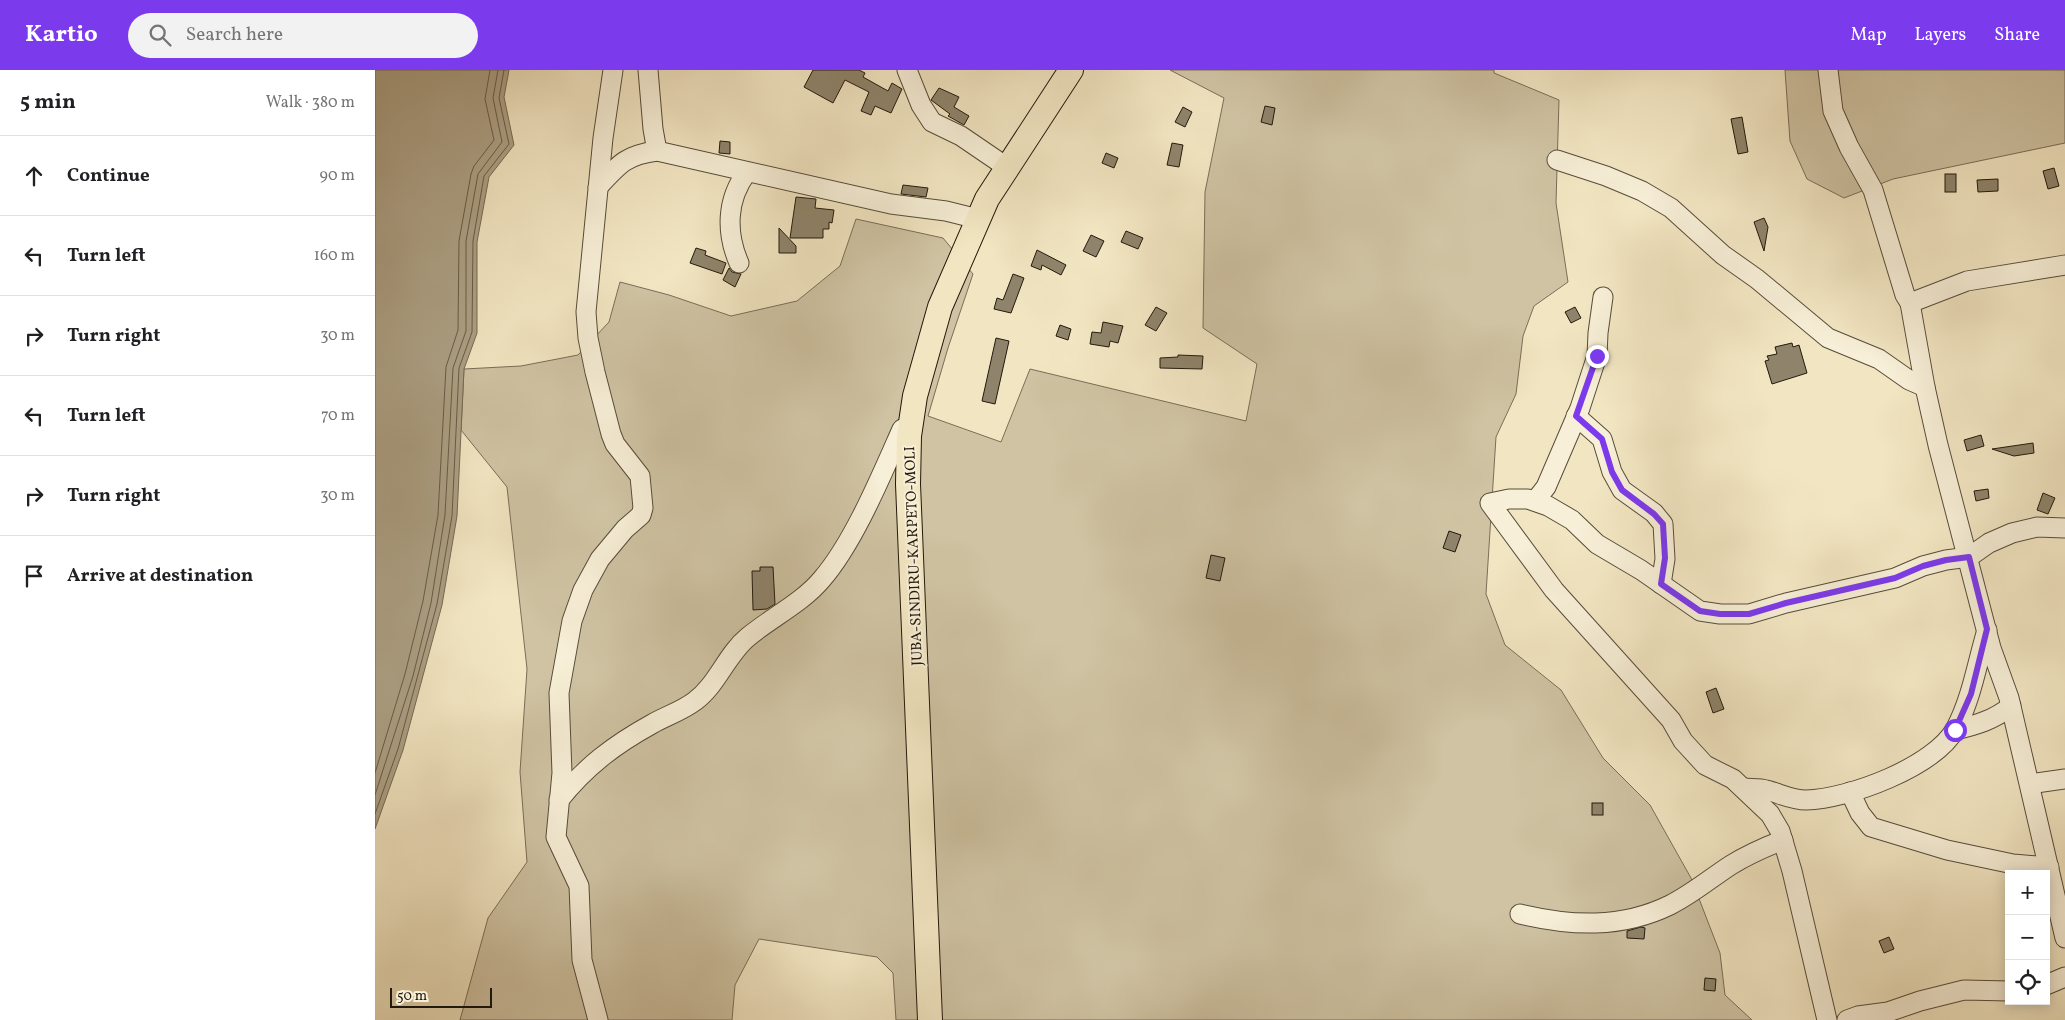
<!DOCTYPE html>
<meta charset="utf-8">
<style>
body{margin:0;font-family:Vollkorn,serif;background:#f2f2f2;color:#202124}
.controls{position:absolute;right:15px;bottom:15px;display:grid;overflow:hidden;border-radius:0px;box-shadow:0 2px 12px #0003}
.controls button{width:45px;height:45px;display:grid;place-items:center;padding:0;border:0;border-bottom:1px solid #e0e0e0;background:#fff;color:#202124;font:25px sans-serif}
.scale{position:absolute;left:15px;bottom:12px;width:102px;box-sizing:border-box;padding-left:5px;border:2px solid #23190c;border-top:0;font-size:14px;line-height:18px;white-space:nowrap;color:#23190c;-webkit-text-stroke:4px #f7efd7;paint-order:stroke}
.stop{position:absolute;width:15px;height:15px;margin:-11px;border:4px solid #7c3aed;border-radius:50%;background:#fff}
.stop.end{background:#7c3aed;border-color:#fff;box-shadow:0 1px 5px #0008}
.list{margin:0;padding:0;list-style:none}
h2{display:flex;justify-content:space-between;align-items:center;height:65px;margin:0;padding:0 20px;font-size:21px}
h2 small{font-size:16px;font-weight:400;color:#757577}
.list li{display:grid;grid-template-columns:32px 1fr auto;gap:15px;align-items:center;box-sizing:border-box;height:80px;padding:0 20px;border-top:1px solid #e0e0e0}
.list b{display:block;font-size:19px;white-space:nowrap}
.list em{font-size:16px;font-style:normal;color:#757577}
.icon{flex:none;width:28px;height:28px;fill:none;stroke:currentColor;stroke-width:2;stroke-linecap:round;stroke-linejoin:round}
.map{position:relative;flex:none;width:1690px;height:950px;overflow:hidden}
header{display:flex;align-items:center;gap:30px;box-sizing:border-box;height:70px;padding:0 25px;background:#7c3aed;color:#fff}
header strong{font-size:24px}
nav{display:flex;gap:28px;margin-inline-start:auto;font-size:18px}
.search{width:350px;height:45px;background:#f2f2f2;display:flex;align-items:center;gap:12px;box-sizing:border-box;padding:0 18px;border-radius:28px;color:#757577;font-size:19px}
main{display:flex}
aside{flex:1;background:#fff}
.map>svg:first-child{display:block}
</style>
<header>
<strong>Kartio</strong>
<div class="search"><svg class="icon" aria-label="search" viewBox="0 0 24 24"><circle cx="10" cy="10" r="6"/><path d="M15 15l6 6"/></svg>Search here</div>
<nav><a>Map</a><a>Layers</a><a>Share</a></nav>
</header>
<main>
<aside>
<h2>5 min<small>Walk · 380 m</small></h2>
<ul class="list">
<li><svg class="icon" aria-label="ahead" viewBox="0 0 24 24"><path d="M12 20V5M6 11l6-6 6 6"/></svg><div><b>Continue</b></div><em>90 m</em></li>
<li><svg class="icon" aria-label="left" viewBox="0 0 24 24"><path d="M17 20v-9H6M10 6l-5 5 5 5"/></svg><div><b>Turn left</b></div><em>160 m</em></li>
<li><svg class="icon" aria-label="right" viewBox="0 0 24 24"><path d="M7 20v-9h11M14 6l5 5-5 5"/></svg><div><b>Turn right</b></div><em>30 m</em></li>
<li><svg class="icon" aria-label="left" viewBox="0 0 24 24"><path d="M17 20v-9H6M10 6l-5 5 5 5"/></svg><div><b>Turn left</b></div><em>70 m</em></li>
<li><svg class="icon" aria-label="right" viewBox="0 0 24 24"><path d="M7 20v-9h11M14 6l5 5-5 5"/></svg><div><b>Turn right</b></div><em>30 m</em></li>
<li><svg class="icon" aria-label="arrive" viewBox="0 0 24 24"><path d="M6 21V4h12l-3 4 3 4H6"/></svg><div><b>Arrive at destination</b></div></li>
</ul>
</aside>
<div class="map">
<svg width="1690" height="950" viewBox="0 0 1690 950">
<rect width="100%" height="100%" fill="#f2e6c2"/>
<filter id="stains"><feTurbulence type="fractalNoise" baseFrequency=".004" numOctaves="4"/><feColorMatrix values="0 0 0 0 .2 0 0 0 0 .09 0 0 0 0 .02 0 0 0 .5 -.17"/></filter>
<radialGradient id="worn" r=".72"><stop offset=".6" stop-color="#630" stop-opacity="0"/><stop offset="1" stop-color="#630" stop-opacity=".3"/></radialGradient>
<g fill="#cfc3a3" stroke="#796e58">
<polygon points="795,0 1119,0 1119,3 1184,30 1181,133 1193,212 1159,236 1148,266 1141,324 1121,367 1111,524 1130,575 1186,620 1228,688 1275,735 1316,808 1345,883 1350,925 1377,950 521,950 518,903 502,887 384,869 360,915 357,950 85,950 113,848 152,792 145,702 152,599 132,417 86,360 89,299 146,296 203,285 234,252 245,212 294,225 356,246 422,231 465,196 481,149 568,168 598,204 573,278 553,346 626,372 655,299 871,351 882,294 828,258 830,122 849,28"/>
<polygon points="1410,0 1690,0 1690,73 1518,109 1469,128 1432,109 1415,71"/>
</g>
<polygon fill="#aca084" stroke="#756a54" points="0,0 134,0 129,27 139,75 114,107 102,172 102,263 89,299 82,446 67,535 28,680 0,759"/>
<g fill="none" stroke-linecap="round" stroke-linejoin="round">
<g stroke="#685c48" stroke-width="1">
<polyline points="0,703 30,604 48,531 63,445 71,297 83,260 84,171 96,104 99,96 119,70 110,29 115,0"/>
<polyline points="0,725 38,606 56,533 70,445 78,298 91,261 91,171 103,104 127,72 118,28 123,0"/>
<polyline points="0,744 23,679 62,534 77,446 84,298 97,262 98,171 109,106 134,74 124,28 129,0"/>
</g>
</g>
<g fill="#8f846b" stroke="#23190c">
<polygon points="438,0 484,0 490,3 488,7 513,21 517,13 527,19 516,43 500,36 496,45 486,41 494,22 470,10 458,33 429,17"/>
<polygon points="564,18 584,27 579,37 594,46 589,55 573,46 575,44 556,30"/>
<polygon points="890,36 900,38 897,55 886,52"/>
<polygon points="808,37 817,42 810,57 800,52"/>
<polygon points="1367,47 1373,82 1363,84 1356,49"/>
<polygon points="345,71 355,72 355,84 344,83"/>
<polygon points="797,73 808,75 804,97 792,95"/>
<polygon points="731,83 743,88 739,98 727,93"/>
<polygon points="1679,98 1684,116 1673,119 1668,101"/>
<rect x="1570" y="104" width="11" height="18"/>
<polygon points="1623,109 1623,121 1603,122 1602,110"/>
<polygon points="528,115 553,118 551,127 526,124"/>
<polygon points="421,127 441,129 440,138 459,140 457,153 454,152 454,159 448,159 448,168 415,168"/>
<polygon points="1389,148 1393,157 1389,181 1379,152"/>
<polygon points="404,158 421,176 421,183 404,183"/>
<polygon points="751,161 768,168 763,179 746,172"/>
<polygon points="716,165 729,171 721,187 708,181"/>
<polygon points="321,178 331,181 330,185 351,193 347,204 315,193"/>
<polygon points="662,180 691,195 686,205 667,195 666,200 656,196"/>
<polygon points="354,198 357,202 366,204 360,217 348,210"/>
<polygon points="638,204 649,208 636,243 619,239 622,228 628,230"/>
<polygon points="781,237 792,243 781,261 770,255"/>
<polygon points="1200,237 1206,248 1196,253 1190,242"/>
<polygon points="728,252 748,256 743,273 735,271 734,277 715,274 717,262 726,263"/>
<polygon points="685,255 696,259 693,270 681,266"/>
<polygon points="621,268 634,271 620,334 607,331"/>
<polygon points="1417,273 1418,277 1424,275 1432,303 1397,314 1390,291 1394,290 1392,286 1402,284 1400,277"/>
<polygon points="803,285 828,286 827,299 785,298 785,288 803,287"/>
<polygon points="1606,365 1609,376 1592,381 1589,370"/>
<polygon points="1658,373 1659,383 1639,386 1617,379"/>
<polygon points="1613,419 1614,428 1601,431 1599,421"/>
<polygon points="1668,423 1680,428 1673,444 1662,440"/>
<polygon points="1074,461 1086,465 1080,482 1068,478"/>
<polygon points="836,485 850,488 845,511 831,508"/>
<polygon points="385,497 398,497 400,534 392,539 378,540 377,501 385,501"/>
<polygon points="1341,618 1349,639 1338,643 1331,622"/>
<rect x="1217" y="733" width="11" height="12"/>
<polygon points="1266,857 1270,858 1269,869 1252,868 1252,861"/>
<polygon points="1514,867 1519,879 1509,883 1504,871"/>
<polygon points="1330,908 1341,909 1340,921 1329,920"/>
</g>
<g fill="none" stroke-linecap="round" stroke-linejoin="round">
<g stroke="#574c3a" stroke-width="21">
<g id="minor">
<polyline points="273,0 278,59 282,81"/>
<polyline points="532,0 546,35 557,52 586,66 633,98"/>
<polyline points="1453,0 1458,41 1474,77 1498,120 1530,225 1535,233 1550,317 1563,375 1616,578 1634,628 1690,868"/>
<polyline points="1182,90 1231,106 1267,121 1296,138 1348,185 1382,209 1453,268 1504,289 1534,310 1550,317"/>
<path d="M 223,117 C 244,94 251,85 282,81 L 516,134 L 571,141 L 603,149"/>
<path d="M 364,193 C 351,163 351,130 372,102"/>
<polyline points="1535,233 1592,211 1690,195"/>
<polyline points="1201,346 1227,369 1237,402 1247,420 1279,443 1288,454 1290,489 1286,514"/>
<polyline points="1160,431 1171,417 1205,338 1217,301 1222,286 1223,263 1228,227"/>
<path d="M 1580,660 C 1601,655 1619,650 1636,636"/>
<polyline points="1655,714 1690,709"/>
<path d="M 1368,718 C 1375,719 1384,718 1391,720 C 1404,723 1416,730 1431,730 C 1473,729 1560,697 1581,658 C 1597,627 1602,593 1612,560"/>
<polyline points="1475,722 1485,743 1496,757 1572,780 1638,794 1674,797"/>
<path d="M 184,730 C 210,697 239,675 277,654 C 291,646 307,641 320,631 C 342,615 352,584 373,567 C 397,547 427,533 447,509 C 479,472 507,404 527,359"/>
<path d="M 1145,844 C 1196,856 1246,859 1295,835 C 1317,824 1336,808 1356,795 C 1372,785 1390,777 1408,770"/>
<polyline points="1671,915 1690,907"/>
<polyline points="223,950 207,890 204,816 181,767 187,703 184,623 197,551 208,520 225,489 250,459 266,445 268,438 265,406 240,374 236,364 220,302 213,268 211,242 228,68 238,0"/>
<polyline points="1452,950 1417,801 1405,761 1395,744 1358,709 1330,695 1308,671 1296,650 1179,520 1115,433 1134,429 1153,429 1173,436 1197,450 1222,474 1266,500 1325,541 1345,544 1374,544 1411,533 1520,508 1548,496 1571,490 1594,487 1614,473 1637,463 1662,457 1690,458"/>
<polyline points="1472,950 1483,946 1513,942 1545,931 1589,920 1634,921"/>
</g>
</g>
<g stroke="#23190c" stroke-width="26">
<polyline id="major" points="555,950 533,414 534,366 540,326 565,237 612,129 696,0"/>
</g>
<use href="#minor" stroke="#f7efd7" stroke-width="19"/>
<use href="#major" stroke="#f2e6c2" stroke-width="24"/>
</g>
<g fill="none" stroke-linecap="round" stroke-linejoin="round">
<polyline stroke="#7c3aed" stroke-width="6" points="1222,286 1201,346 1227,369 1237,402 1247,420 1279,444 1288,454 1290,488 1286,514 1325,541 1345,544 1374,544 1411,533 1520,508 1548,496 1571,490 1594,487 1612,559 1596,624 1580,660"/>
</g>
<g text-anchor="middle" stroke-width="4" stroke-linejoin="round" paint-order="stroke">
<g font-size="15" fill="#23190c" stroke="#f7efd7">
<text transform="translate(538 486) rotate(-92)" y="5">JUBA-SINDIRU-KARPETO-MOLI</text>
</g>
</g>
<rect width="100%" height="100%" filter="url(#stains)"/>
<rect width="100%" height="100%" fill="url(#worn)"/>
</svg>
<div class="controls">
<button>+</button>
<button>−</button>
<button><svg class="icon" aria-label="locate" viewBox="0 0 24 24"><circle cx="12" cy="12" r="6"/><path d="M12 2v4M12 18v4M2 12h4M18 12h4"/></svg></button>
</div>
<div class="scale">50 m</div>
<div class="stop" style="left:1580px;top:660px"></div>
<div class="stop end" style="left:1222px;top:286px"></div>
</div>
</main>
